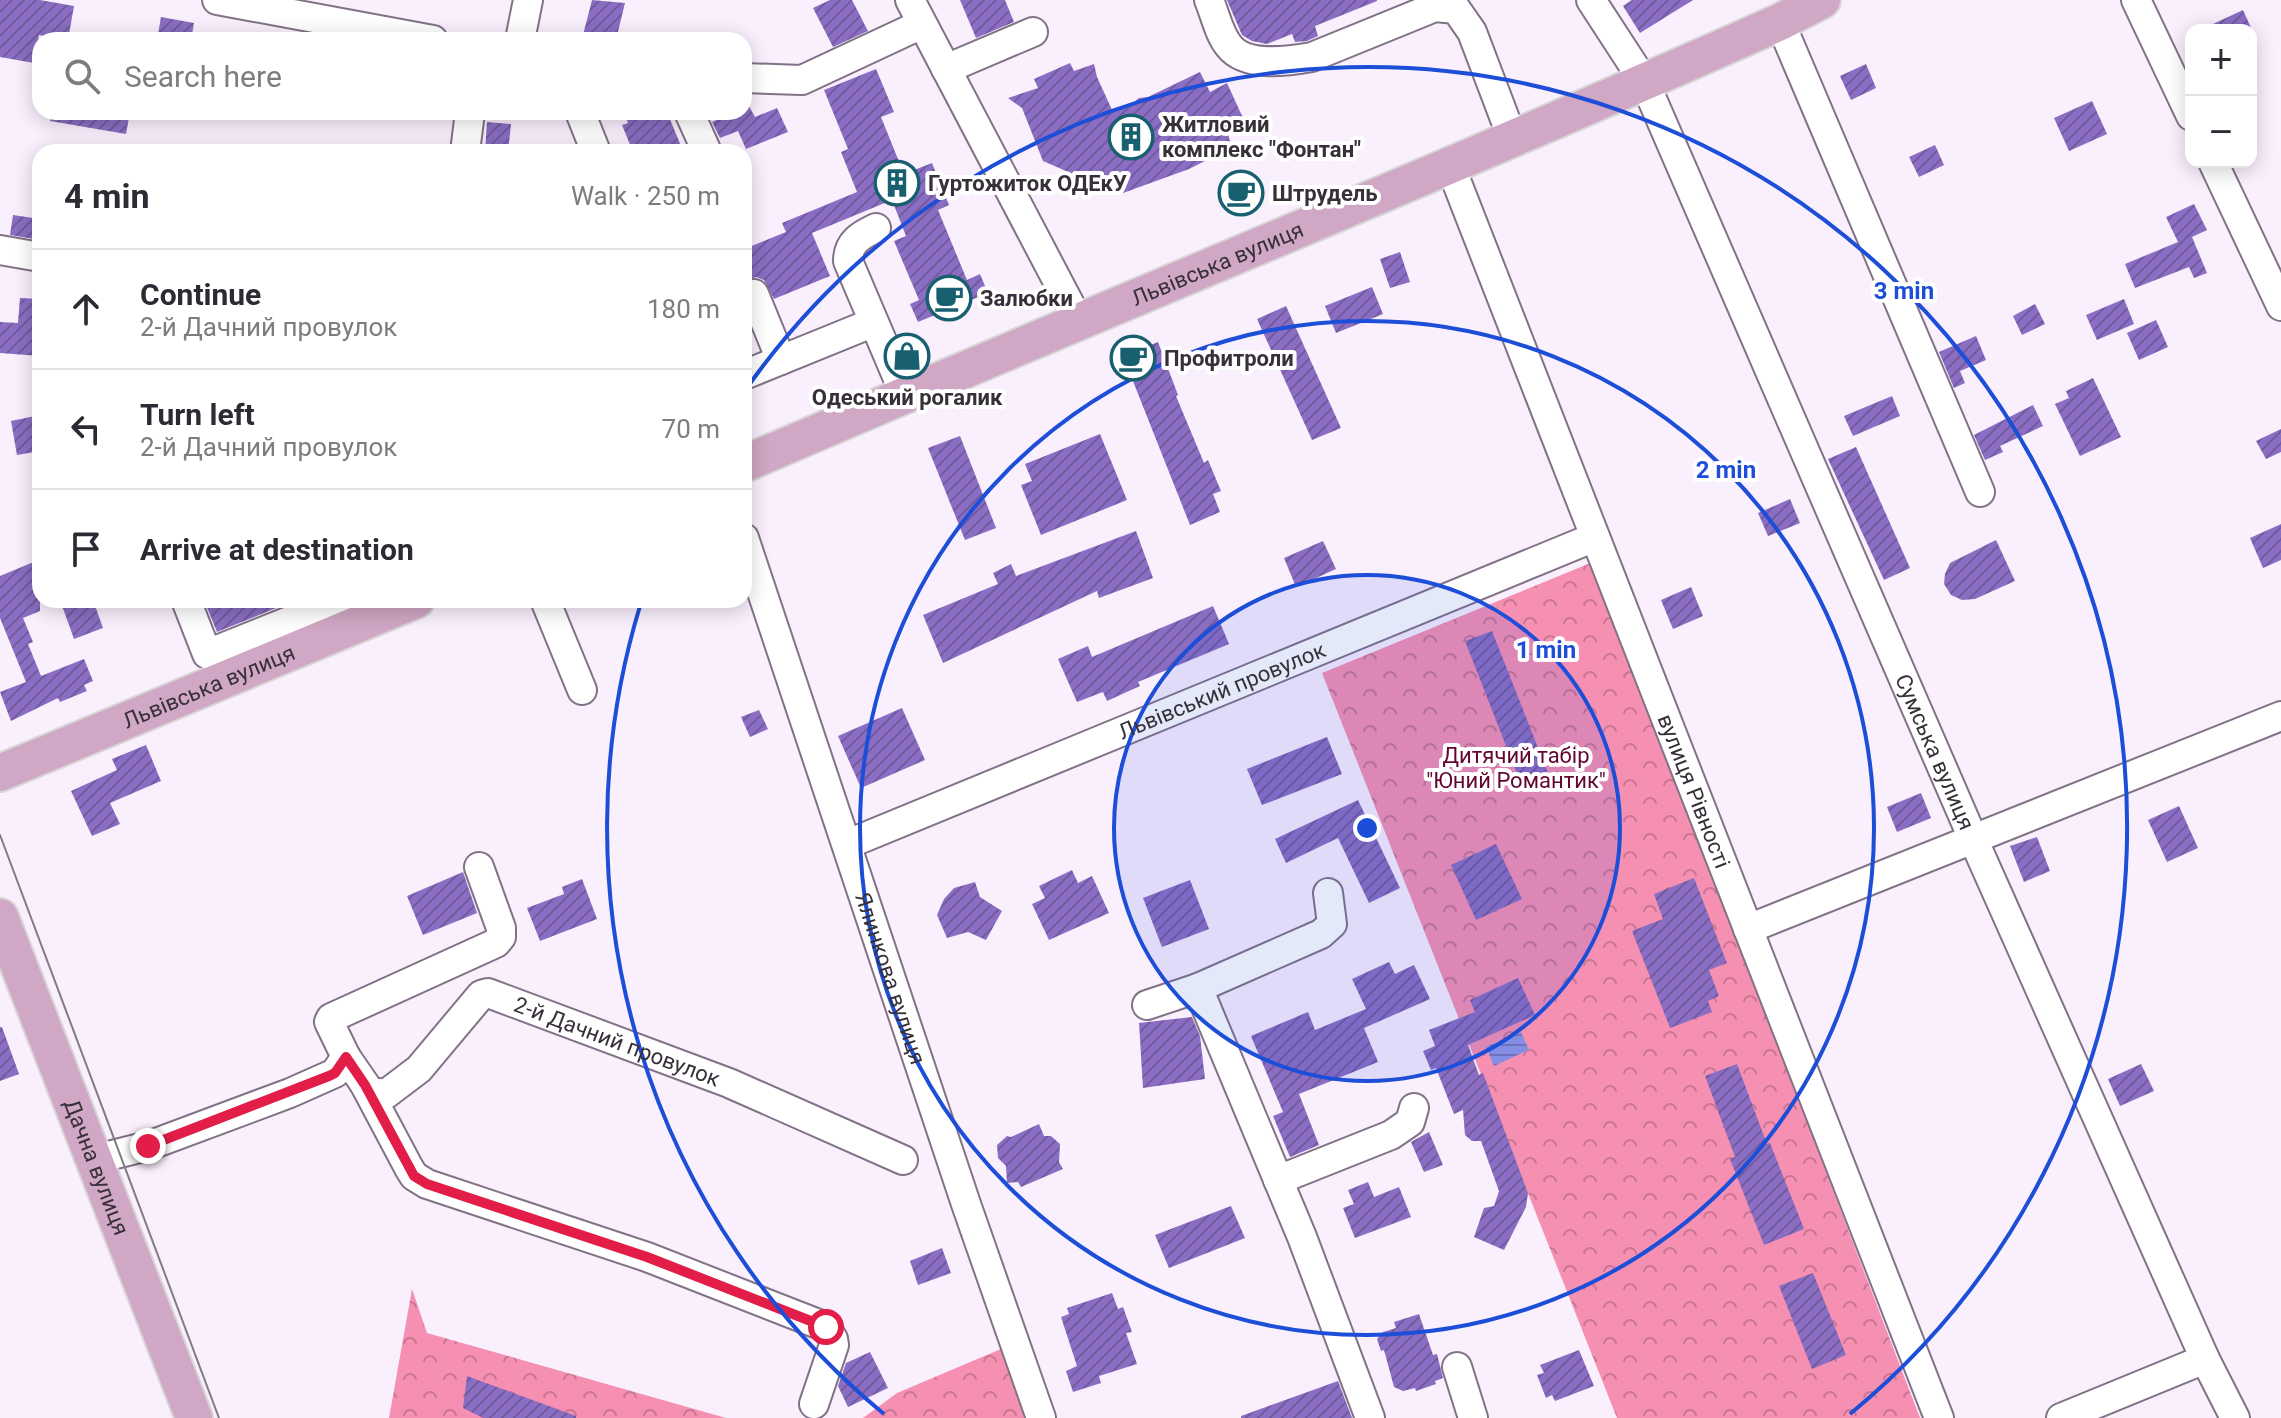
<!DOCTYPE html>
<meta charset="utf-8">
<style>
body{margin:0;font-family:Roboto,sans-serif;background:#f2f2f3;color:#2b2b33}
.controls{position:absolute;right:24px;top:24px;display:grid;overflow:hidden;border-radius:16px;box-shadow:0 4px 20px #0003}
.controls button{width:72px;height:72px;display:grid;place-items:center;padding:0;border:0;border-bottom:2px solid #e1e1e2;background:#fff;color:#2b2b33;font:40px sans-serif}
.stop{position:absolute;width:24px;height:24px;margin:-18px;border:6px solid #e11d48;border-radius:50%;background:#fff}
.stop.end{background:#e11d48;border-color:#fff;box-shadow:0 2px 8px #0008}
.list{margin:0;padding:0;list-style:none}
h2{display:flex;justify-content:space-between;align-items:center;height:104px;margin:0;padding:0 32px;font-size:34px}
h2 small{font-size:26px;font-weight:400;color:#7c7c81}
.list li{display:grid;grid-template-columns:52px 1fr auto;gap:24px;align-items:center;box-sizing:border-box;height:120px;padding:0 32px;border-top:2px solid #e1e1e2}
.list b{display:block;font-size:30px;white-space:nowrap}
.list p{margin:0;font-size:26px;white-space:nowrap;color:#7c7c81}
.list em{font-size:26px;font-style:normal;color:#7c7c81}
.icon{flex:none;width:44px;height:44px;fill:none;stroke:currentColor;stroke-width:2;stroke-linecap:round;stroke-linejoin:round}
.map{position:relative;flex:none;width:2281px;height:1418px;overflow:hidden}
.search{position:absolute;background:#fff;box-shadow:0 4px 20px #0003;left:32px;top:32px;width:720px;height:88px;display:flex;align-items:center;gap:20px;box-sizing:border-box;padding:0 28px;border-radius:24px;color:#7c7c81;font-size:30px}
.panel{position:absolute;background:#fff;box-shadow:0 4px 20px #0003;left:32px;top:144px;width:720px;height:464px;border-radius:24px}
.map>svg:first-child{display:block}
</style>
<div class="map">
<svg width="2281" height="1418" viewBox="0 0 2281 1418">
<defs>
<pattern id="forest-crowns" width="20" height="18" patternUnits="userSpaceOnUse" patternTransform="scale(2)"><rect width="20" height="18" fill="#f690b2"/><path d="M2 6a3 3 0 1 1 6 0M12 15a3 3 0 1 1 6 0" fill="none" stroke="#c87692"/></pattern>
<pattern id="water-rules" width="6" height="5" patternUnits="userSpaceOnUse" patternTransform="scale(2)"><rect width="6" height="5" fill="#848ee4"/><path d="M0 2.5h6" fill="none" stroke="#6d74ba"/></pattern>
<pattern id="building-hatch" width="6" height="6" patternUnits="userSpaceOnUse" patternTransform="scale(2)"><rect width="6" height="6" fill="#8b6ec3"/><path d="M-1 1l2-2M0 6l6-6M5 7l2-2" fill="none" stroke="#725b9f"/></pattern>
</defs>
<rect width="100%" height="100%" fill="#faeffd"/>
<g fill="url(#forest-crowns)">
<polygon points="1593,562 1920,1418 1617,1418 1322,673"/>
<polygon points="412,1289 427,1333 726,1418 389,1418"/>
<polygon points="1001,1349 1027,1418 863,1418 897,1393"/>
</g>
<polygon fill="url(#water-rules)" points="1521,1032 1529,1050 1494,1066 1486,1047"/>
<g fill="url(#building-hatch)">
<polygon points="0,0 40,0 74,6 68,40 39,35 34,63 0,57"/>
<polygon points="592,0 625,3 616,40 583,35"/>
<polygon points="830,0 852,0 868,31 833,47 813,8"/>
<polygon points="960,0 1005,0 1014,22 976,38"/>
<polygon points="1227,0 1377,0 1377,1 1315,26 1318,36 1307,41 1295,42 1292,34 1267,44 1252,41 1242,35"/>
<polygon points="1632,0 1693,0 1640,33 1623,6"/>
<polygon points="2243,10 2252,30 2200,30"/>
<polygon points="161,17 194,23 191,40 157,40"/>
<polygon points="1070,63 1074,71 1094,64 1097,77 1113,112 1132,104 1139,98 1148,97 1200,72 1210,92 1227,83 1243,118 1227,127 1231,148 1189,169 1123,193 1101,185 1089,194 1077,194 1068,184 1066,171 1043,161 1022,108 1008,98 1038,88 1034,79"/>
<polygon points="1866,64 1876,88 1851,100 1840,76"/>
<polygon points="876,69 894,112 881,117 904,174 932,163 949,205 938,210 967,280 980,274 988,293 918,322 910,304 919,300 894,241 906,236 892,200 812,233 830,276 774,299 764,280 756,277 744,281 744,249 786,232 782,223 857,192 841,152 848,149 824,90"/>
<polygon points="2092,101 2107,134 2069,151 2054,118"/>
<polygon points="749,106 755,117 777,108 788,132 746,149 738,131 720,138 712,122 734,112 744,112 744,108"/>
<polygon points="51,112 130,112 126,134 50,121"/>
<polygon points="624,112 667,112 681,146 667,152 633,152 622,125 628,123"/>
<polygon points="487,122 511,124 508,152 485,152"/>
<polygon points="1935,145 1944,165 1919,177 1909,157"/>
<polygon points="2194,204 2207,230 2192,237 2207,273 2194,278 2189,267 2135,288 2125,264 2178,242 2166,217"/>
<polygon points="13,215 40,219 40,240 10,235"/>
<polygon points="1400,252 1410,282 1390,288 1380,259"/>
<polygon points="1372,287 1383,314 1336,333 1325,306"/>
<polygon points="20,298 40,299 40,356 0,353 0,322 18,323"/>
<polygon points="2124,299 2134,324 2097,340 2086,315"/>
<polygon points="2035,304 2045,324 2022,335 2013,316"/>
<polygon points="1286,306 1341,428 1312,440 1257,319"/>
<polygon points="2156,320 2168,347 2139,360 2127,333"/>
<polygon points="1976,336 1986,360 1960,371 1965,383 1954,388 1939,352"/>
<polygon points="1158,342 1178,395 1176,396 1204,463 1208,460 1221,491 1213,494 1220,512 1190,525 1123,356"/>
<polygon points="2093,378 2121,437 2080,456 2055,404 2069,398 2066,391"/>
<polygon points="1892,396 1900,416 1853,436 1844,416"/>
<polygon points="2033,405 2043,426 2000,446 2003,452 1985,460 1974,435"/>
<polygon points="40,415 40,451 17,455 11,421"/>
<polygon points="2281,429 2281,452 2266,459 2256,441"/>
<polygon points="1100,434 1127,500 1041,535 1021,485 1032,481 1025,464"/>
<polygon points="960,436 996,528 965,540 928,448"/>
<polygon points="1856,447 1910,568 1884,580 1828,459"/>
<polygon points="1790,499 1800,523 1768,536 1758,513"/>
<polygon points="2281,524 2281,560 2263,568 2250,538"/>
<polygon points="1136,531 1153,578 1099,598 1097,591 943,663 923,615 998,584 993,573 1011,564 1016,576"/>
<polygon points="1996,540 2015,581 1975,599 1962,600 1951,595 1944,584 1945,574 1950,563"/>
<polygon points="1323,541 1336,569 1296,587 1284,558"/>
<polygon points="36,561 40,572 40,611 23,618 33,642 28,644 41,676 84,659 93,681 84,685 87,691 60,702 58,698 11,721 0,692 26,682 0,618 0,576"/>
<polygon points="1691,587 1703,616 1673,629 1661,600"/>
<polygon points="60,600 93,600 103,628 74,639"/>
<polygon points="204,600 296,600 217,632"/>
<polygon points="1213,606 1229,644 1138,682 1140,686 1107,701 1103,692 1077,702 1058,659 1088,646 1092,657"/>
<polygon points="1492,631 1548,773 1521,784 1465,641"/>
<polygon points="902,708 925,760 861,788 838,736"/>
<polygon points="759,710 768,729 750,737 741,717"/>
<polygon points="1327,737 1342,774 1262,805 1247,769"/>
<polygon points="146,745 161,781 110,803 120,824 92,836 71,791 117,770 112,759"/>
<polygon points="1921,793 1931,818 1897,832 1887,807"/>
<polygon points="1358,800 1400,888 1369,903 1338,838 1286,863 1275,839"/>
<polygon points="2179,806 2198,848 2167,862 2148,820"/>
<polygon points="2037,837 2050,871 2024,882 2010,846"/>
<polygon points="1496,844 1522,899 1476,920 1451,865"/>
<polygon points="1072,870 1078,883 1092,876 1109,913 1049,940 1032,904 1045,898 1039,886"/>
<polygon points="463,872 477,913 423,935 407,896"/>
<polygon points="1694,878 1727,963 1709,970 1719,996 1708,1001 1712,1012 1670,1028 1632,931 1663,919 1654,894"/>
<polygon points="582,879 597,919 540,941 527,908 564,894 562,887"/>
<polygon points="1190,880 1209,929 1162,947 1143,898"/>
<polygon points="975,882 980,897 1002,911 986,940 968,932 947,938 937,915 944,899 954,888"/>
<polygon points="1389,962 1395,974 1414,965 1430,999 1364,1028 1378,1062 1299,1094 1319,1145 1290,1157 1273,1116 1283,1112 1251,1036 1308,1012 1315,1030 1366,1009 1352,979"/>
<polygon points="1518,978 1535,1015 1468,1045 1479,1075 1483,1073 1528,1193 1526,1207 1504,1250 1474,1237 1484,1208 1494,1206 1499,1191 1481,1141 1472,1141 1465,1135 1463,1110 1454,1114 1436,1068 1431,1070 1423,1051 1435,1046 1429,1030 1475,1012 1470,1000"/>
<polygon points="1192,1017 1200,1036 1205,1079 1143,1088 1139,1023"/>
<polygon points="0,1027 2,1027 19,1074 0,1081"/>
<polygon points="1737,1064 1767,1144 1770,1143 1804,1229 1764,1245 1730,1159 1735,1157 1705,1076"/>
<polygon points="2141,1064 2154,1091 2120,1106 2108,1079"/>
<polygon points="1039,1124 1044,1136 1051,1136 1060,1144 1059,1162 1063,1169 1021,1187 1018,1182 1007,1183 1006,1166 998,1158 997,1145 1007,1136 1011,1137"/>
<polygon points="1429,1132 1443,1165 1424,1172 1411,1142"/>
<polygon points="1368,1182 1374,1197 1399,1187 1411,1217 1355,1238 1343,1208 1354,1204 1348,1190"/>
<polygon points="1231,1206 1245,1238 1169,1268 1155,1235"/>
<polygon points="942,1248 951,1273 918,1285 910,1261"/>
<polygon points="1813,1273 1846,1355 1812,1369 1779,1286"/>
<polygon points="1112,1293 1118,1309 1123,1307 1132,1332 1126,1333 1137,1364 1099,1376 1101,1383 1073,1392 1066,1371 1077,1366 1061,1317 1069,1314 1067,1308"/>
<polygon points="1419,1314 1433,1355 1437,1354 1443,1378 1435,1381 1436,1384 1416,1391 1415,1388 1403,1391 1394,1387 1384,1350 1381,1351 1377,1339 1383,1332 1396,1328 1394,1322"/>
<polygon points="1579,1350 1594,1386 1555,1401 1552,1395 1546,1398 1537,1375 1544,1373 1540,1365"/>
<polygon points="870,1352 888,1388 848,1407 838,1386 846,1363"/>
<polygon points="467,1376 576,1416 576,1418 483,1418 463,1408"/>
<polygon points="1338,1381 1352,1418 1241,1418 1241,1416"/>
</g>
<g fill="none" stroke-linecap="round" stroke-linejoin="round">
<g stroke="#827287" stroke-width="32">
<g id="minor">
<polyline points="217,0 433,40"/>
<polyline points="910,0 1078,320"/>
<path d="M 1209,0 C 1215,14 1219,34 1229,46 C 1246,68 1289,61 1312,57 L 1435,7 L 1456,9 L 1472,32 L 1513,140"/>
<path id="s1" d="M 1591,0 L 1645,83 L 1974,841 L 2205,1359 L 2235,1418"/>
<polyline points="2136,0 2191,116"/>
<polyline points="1780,22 1980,492"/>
<polyline points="520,40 528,0"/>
<polyline points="946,69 1033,32"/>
<polyline points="744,78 802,80 922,24"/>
<polyline points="580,112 596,152"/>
<polyline points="689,112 707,152"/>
<polyline points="465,152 470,112"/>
<polyline points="2213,162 2281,306"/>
<path id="s2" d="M 1450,165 L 1939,1418"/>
<path d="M 876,228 C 861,235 848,242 848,261 L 905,395"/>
<polyline points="0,250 40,257"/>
<polyline points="754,294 781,360"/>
<polyline points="744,375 872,323"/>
<path id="s3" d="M 744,538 L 966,1204 L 1041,1418"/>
<polyline points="186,600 207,654 342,600"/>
<polyline points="545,600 582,690"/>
<path id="s4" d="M 848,844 L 1595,537"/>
<path id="s5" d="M 479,867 L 501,928 L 501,937 L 496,943 L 331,1018 L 329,1022 L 346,1057 L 370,1092 L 386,1094 L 419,1069 L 481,995 L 488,993 L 729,1083 L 903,1160"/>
<polyline points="1328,893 1332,924 1321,934 1198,988 1302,1237 1370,1418"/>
<polyline points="1748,929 2281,716"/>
<polyline points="1147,1005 1198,988"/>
<polyline points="365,1085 409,1168 414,1176 427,1184 647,1257 826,1327 833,1339 834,1345 814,1404"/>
<polyline points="92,1160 148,1146 290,1093 335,1073 346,1057"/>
<polyline points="1278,1180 1391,1135 1410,1122 1414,1108"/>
<polyline points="1457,1367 1473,1418"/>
<polyline points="2061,1418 2205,1359"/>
</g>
</g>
<g stroke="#d7d6d7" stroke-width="40">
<g id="major">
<path id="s6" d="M 744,464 C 1089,315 1437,175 1780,22 L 1822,0"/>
<path id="s7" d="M 0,773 L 416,600"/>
<path id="s8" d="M 0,917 L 194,1418"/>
</g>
</g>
<use href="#minor" stroke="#fff" stroke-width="28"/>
<use href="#major" stroke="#d0a7c4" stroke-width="36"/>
<polyline stroke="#827a85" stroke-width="2" points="0,835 219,1418"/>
</g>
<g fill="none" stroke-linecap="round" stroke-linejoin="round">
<polyline stroke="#e11d48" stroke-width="10" points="148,1146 329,1076 335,1073 346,1057 365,1085 414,1176 427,1184 647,1257 826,1327"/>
</g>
<circle cx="1367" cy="828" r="253" fill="#1d4ed8" fill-opacity=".12"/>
<g fill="none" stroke="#1d4ed8" stroke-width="4">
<circle cx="1367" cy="828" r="253"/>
<circle cx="1367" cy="828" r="507"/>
<path d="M884 1414A760 760 0 0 1 640 606M744 392A760 760 0 1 1 1850 1414"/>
</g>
<defs>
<g id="building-ring" transform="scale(2.3)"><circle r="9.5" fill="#fff" stroke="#185f70" stroke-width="1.5"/><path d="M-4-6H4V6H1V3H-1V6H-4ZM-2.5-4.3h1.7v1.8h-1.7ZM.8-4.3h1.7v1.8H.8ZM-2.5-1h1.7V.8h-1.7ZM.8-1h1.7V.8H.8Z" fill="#185f70"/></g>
<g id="cafe-ring" transform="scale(2.3)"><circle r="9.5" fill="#fff" stroke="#185f70" stroke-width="1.5"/><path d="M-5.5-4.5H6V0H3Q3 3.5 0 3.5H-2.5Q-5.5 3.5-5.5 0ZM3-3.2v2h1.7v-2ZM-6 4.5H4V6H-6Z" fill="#185f70"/></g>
<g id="shop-ring" transform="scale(2.3)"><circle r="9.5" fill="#fff" stroke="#185f70" stroke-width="1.5"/><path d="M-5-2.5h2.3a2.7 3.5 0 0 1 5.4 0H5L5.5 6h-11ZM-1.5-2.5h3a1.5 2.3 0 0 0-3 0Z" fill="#185f70"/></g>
</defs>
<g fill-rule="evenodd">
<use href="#building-ring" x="1131" y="137"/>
<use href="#building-ring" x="897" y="183"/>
<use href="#cafe-ring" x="1241" y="193"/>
<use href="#cafe-ring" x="949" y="298"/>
<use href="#shop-ring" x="907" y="356"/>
<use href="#cafe-ring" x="1133" y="358"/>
</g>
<g text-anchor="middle" stroke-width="8" stroke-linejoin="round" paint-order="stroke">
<g font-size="22" font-weight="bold" fill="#373039" stroke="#fff" text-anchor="start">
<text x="1162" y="132">Житловий<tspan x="1162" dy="25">комплекс "Фонтан"</tspan></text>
<text x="928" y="191">Гуртожиток ОДЕкУ</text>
<text x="1272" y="201">Штрудель</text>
<text x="980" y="306">Залюбки</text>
<text x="1164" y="366">Профитроли</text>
<text x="907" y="405" text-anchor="middle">Одеський рогалик</text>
</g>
<g font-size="22" fill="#373039" stroke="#fff">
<text dy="8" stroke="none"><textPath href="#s6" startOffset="514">Львівська вулиця</textPath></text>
<text dy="8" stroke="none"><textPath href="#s7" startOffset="226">Львівська вулиця</textPath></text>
<text dy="8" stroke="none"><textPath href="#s4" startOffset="404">Львівський провулок</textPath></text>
<text dy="8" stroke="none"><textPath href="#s1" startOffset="828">Сумська вулиця</textPath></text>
<text dy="8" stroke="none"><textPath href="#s2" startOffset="672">вулиця Рівності</textPath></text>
<text dy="8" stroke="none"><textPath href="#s3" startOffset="464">Ялинкова вулиця</textPath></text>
<text dy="8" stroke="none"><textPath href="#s5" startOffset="648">2-й Дачний провулок</textPath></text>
<text dy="8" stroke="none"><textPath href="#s8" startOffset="268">Дачна вулиця</textPath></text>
</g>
<g font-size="22" fill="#620533" stroke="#fff">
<text x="1516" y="763">Дитячий табір<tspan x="1516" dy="25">"Юний Романтик"</tspan></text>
</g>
</g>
<circle cx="1367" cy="828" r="12" fill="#1d4ed8" stroke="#fff" stroke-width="4"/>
<g font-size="24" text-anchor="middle" font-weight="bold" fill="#1d4ed8" stroke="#fff" stroke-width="8" stroke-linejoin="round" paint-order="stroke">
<text x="1904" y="299">3 min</text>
<text x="1726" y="478">2 min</text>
<text x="1546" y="658">1 min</text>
</g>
</svg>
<div class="controls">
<button>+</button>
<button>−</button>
</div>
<div class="stop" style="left:826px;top:1327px"></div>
<div class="stop end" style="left:148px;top:1146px"></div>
<div class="search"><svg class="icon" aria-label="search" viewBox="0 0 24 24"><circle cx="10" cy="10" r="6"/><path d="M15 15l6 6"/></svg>Search here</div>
<section class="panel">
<h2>4 min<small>Walk · 250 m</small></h2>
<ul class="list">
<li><svg class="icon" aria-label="ahead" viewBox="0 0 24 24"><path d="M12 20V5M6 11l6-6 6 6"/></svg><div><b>Continue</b><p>2-й Дачний провулок</p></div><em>180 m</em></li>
<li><svg class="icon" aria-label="left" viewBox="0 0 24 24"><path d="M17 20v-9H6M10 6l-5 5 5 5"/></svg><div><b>Turn left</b><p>2-й Дачний провулок</p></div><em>70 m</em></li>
<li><svg class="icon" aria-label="arrive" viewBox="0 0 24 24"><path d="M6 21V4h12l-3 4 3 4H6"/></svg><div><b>Arrive at destination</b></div></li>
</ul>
</section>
</div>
